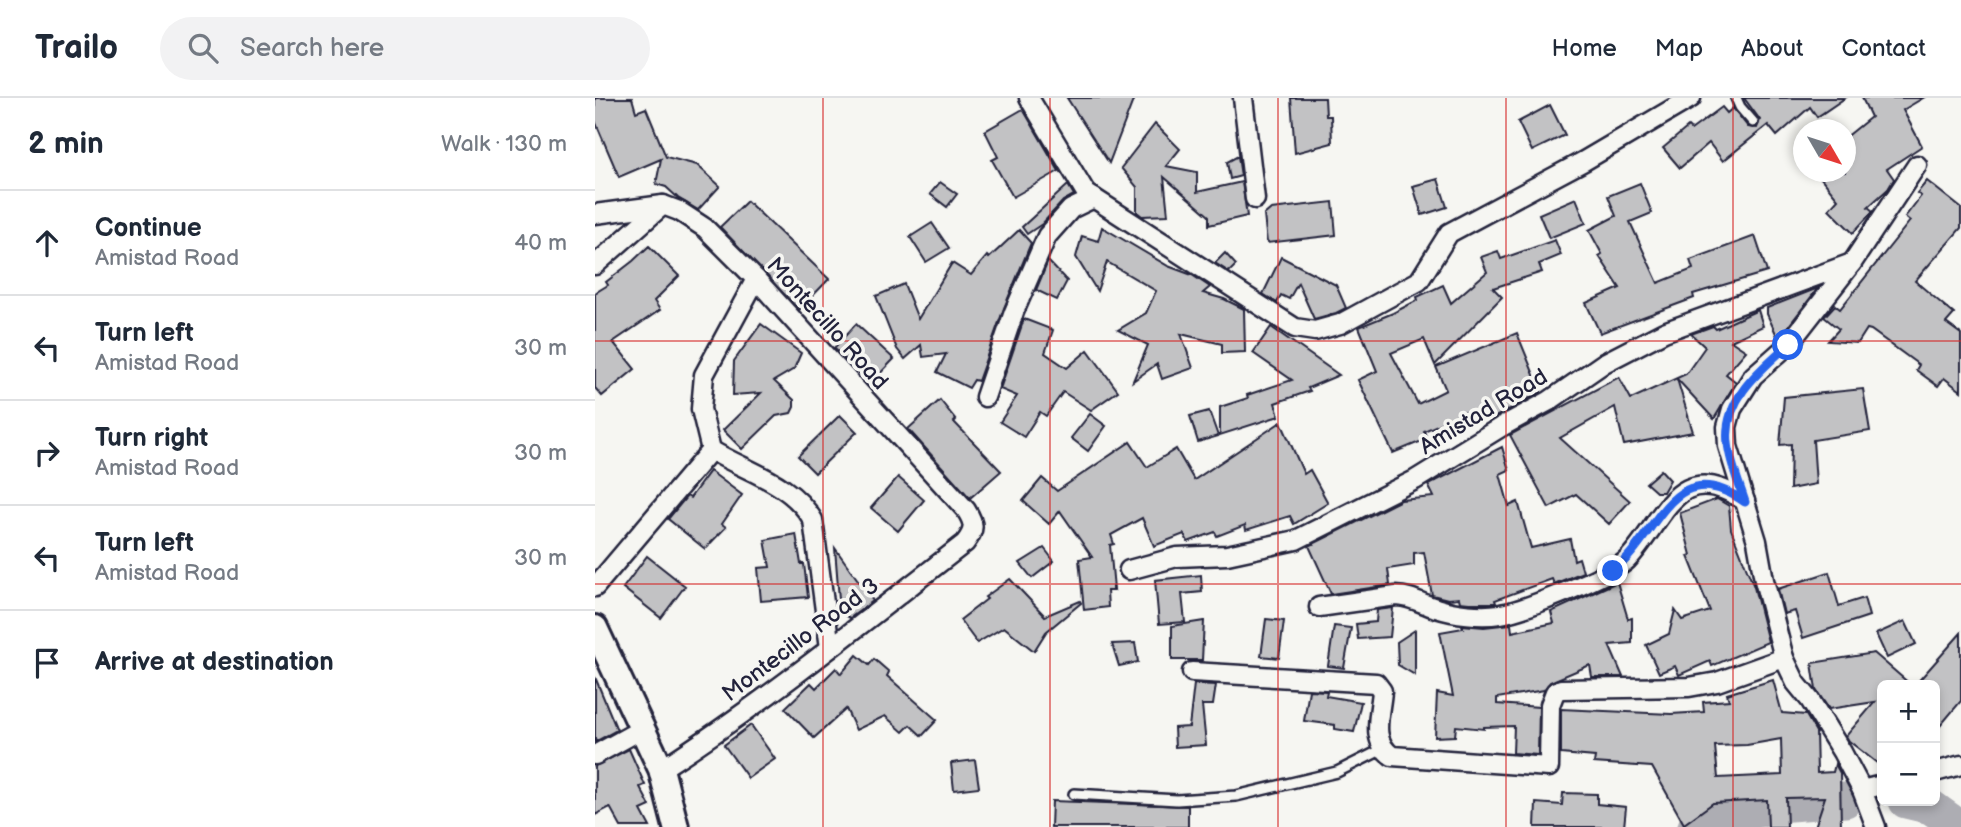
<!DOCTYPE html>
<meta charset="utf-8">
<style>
body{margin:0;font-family:"Balsamiq Sans",sans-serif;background:#f2f2f3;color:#1f2937}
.controls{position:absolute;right:21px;bottom:21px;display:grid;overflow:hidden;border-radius:10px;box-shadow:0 4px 10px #0003}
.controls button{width:63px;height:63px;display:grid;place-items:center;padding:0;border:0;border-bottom:2px solid #e0e1e3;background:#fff;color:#1f2937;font:35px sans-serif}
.compass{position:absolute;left:1198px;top:21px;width:63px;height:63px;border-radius:50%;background:#fff;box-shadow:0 4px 10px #0003;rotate:129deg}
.stop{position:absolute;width:21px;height:21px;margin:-16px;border:5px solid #2563eb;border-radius:50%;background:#fff}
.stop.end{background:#2563eb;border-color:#fff;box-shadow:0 2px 7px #0008}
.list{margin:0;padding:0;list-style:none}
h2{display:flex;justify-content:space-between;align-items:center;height:91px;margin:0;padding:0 28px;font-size:30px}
h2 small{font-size:23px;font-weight:400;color:#747a83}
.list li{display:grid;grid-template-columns:46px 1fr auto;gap:21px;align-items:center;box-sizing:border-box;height:105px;padding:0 28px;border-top:2px solid #e0e1e3}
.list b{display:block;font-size:26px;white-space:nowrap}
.list p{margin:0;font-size:23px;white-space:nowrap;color:#747a83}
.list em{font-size:23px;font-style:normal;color:#747a83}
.icon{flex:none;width:38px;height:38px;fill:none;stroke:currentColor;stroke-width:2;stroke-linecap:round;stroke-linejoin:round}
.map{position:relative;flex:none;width:1366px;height:729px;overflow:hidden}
header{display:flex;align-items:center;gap:42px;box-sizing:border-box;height:98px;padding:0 35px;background:#fff;border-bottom:2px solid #e0e1e3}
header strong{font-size:33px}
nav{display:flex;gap:38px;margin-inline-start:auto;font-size:24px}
.search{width:490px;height:63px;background:#f2f2f3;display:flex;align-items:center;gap:18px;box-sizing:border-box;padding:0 24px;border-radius:38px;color:#747a83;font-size:26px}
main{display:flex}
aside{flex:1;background:#fff}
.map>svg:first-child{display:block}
</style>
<header>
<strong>Trailo</strong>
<div class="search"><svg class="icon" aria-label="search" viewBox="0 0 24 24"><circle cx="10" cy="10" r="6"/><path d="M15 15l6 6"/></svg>Search here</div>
<nav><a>Home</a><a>Map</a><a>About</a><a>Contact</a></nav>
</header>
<main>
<aside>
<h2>2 min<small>Walk · 130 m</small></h2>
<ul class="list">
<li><svg class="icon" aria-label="ahead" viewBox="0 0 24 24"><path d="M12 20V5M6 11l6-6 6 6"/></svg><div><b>Continue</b><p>Amistad Road</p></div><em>40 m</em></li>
<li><svg class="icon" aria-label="left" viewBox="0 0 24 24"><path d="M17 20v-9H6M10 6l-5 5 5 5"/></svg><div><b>Turn left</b><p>Amistad Road</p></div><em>30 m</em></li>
<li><svg class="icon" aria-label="right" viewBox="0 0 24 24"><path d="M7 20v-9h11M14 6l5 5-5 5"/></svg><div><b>Turn right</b><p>Amistad Road</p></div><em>30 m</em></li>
<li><svg class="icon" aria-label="left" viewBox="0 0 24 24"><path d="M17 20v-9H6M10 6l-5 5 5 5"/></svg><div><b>Turn left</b><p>Amistad Road</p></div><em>30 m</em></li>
<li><svg class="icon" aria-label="arrive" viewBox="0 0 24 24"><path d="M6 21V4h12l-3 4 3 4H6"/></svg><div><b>Arrive at destination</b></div></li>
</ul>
</aside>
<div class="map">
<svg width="1366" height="729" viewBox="0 0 1366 729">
<rect width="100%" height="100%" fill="#f6f6f2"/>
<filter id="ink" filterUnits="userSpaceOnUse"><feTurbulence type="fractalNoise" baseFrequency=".0143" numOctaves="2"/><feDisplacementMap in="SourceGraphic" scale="14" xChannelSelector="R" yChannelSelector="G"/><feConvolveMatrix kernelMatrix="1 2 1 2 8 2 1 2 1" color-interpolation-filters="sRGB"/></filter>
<g filter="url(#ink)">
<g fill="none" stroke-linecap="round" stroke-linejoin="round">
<g stroke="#adadb3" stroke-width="35">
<polyline points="1311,703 1336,709 1364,729"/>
<polyline points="1100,729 1181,707 1250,702"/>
</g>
</g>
<g fill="#c2c2c4" stroke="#22223b" stroke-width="2" fill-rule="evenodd">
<polygon points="0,0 37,0 41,14 51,10 71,59 102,67 125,88 103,112 83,100 71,89 61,86 66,61 24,79 0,23"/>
<polygon points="472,0 539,0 514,65"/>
<polygon points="696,0 730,0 731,18 736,18 737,45 700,55"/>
<polygon points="1149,0 1250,0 1222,19 1215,9 1182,38 1173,27 1128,63 1114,45 1085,70 1068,50 1093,29 1096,32 1127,9 1132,15 1138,10 1153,29 1162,30 1165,22"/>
<polygon points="1267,0 1328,0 1308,12 1327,48 1292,71 1299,81 1293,91 1273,109 1278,113 1258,135 1234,111 1243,101 1221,74 1250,74 1250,40 1276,19"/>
<polygon points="955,7 970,37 937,53 923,24"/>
<polygon points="428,11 464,73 418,99 397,62 403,59 390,33"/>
<polygon points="560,26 585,51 571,68 602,74 602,94 647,84 652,118 614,127 614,118 569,79 573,117 547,118 542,114 542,89 526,70"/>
<polygon points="643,58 646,78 635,81 632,64"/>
<polygon points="843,81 852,109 827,117 818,88"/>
<polygon points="1332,83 1366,110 1366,130 1320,183 1359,216 1351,225 1366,236 1366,293 1349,280 1343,288 1321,272 1324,267 1276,232 1272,231 1263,245 1233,243 1244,231 1229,219 1240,207 1245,211 1315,123 1310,119 1326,98 1322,95"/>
<polygon points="345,84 362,96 352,109 335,96"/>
<polygon points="1045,85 1057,115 1035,124 1063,185 1098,171 1095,162 1160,138 1172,174 1098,196 1099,200 1005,235 991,205 1025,190 1004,158 1007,156 994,132 1021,118 1013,98"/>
<polygon points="473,87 479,97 468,103 447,126 432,136 427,129"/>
<polygon points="981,100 991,125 954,140 944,116"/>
<polygon points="152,103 234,181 204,212 125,129"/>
<polygon points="738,104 741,137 672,145 669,117 676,111"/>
<polygon points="337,125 354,150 331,164 315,139"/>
<polygon points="507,129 573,168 597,177 615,189 608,195 629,201 649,211 650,254 627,255 627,246 586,236 598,270 567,281 562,266 538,283 553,247 523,232 551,215 561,193 512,164 502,193 481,159 487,138 503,143"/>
<polygon points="424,132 436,145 409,210 383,283 379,282 374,290 342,274 351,256 328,259 326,247 310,261 302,251 281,198 309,186 323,221 357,165 376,177 392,158 394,160"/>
<polygon points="960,142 966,157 944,166 947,174 898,190 907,199 840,267 829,241 796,255 823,306 851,292 841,269 922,235 946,294 895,322 892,315 875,322 871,314 829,333 832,341 798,355 763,282 782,273 764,229 798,215 823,202 822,199 848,187 856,205 892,174 886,159 903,153 906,161"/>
<polygon points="54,148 84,178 59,203 65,212 18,244 40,271 7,298 0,290 0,195 13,187 11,184 38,163"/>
<polygon points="630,155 641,167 634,174 620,165"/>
<polygon points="686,159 741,187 751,210 741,215 719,221 703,185 694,201 686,197 682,205 668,196"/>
<polygon points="453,163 472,183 462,202 441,192"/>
<polygon points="1223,190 1189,234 1183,240 1172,216 1172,210"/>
<polygon points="1163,212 1168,228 1136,243 1151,253 1131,276 1141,284 1119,321 1082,281 1098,334 1029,347 1020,309 965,340 1035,403 1014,426 981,396 954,410 915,337 1024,279 1036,301 1091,276 1110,249 1096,236 1118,228 1121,231"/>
<polygon points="429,221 458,232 450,255 472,270 493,252 523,293 496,312 468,294 451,318 445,314 429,339 405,324 422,298 405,291"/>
<polygon points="166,226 206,255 199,271 179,283 199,302 199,309 196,315 181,318 147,351 128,332 166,295 138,297 139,263"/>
<polygon points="261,226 299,261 275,286 239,250"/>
<polygon points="676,229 744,277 713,290 715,293 680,305 684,318 625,337 625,309 653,300 652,297 697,282 658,255"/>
<polygon points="1268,291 1275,333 1218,342 1221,386 1195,391 1196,346 1185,347 1189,299"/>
<polygon points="345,302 361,322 359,324 406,373 375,400 313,331"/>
<polygon points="614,313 623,338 603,344 595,318"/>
<polygon points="495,316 511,328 493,353 476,340"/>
<polygon points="245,317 262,334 220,375 203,358"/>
<polygon points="686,324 709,376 715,372 733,405 699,426 695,418 651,432 650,427 622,438 620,434 593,444 589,436 559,448 547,420 516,437 519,446 515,447 519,491 518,490 518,493 512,493 513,509 489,512 484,461 497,459 465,413 454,426 428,403 447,380 462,393 535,344 552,369 581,351 599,382"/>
<polygon points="907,349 914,372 905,376 914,408 923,404 936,450 975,441 979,462 984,460 988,474 959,486 957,481 900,502 901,505 874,505 865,504 864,500 853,501 837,497 829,454 819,455 819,467 793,471 795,487 736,496 714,448 806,402 839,399 833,387"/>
<polygon points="1066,372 1075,382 1068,394 1061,394 1051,385"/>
<polygon points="115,373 147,397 127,426 131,429 110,451 73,421 92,398 95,400"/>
<polygon points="303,379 329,402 303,433 276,410"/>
<polygon points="1122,401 1134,408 1136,431 1159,489 1173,544 1117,568 1115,563 1084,577 1080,568 1064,575 1051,547 1074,536 1080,512 1087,522 1115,513 1093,458 1096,457 1085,415"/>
<polygon points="201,436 206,466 209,466 213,499 166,503 163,470 175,469 170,442"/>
<polygon points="240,450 278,503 255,520 245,514"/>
<polygon points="449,450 459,463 437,480 425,465"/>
<polygon points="52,458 90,488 66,520 28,490"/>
<polygon points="1234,474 1244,508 1269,500 1274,518 1208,540 1200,513 1189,516 1183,491"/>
<polygon points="606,477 607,494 587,496 590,524 564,526 560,482"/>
<polygon points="415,481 450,518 485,503 486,505 451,534 439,553 409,529 382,545 365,522 392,501 390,499"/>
<polygon points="1022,484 1033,521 1037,520 1037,545 1014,547 1028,579 997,579 995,567 955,584 949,592 902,600 902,606 944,609 943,657 918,655 919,628 889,629 889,631 861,628 860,638 840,639 842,595 858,598 845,534 868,530 867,527 889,529 916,526 917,534 959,525 956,514"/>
<polygon points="798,510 795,539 763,541 761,526 781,524 782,512"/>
<polygon points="671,521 689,523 684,560 666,558"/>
<polygon points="609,523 607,562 577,562 577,528"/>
<polygon points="1310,523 1321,546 1292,560 1281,536"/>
<polygon points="739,528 756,530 749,570 733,568"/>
<polygon points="820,532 820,577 803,567 802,544"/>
<polygon points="1366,535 1366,603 1340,634 1340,587 1320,587"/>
<polygon points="540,545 543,564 524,568 517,546"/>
<polygon points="1279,555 1316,587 1287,587 1287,669 1254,643 1251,638 1280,604 1234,611 1221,592 1217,565"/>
<polygon points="262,557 274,567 279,561 294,574 292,578 342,622 327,638 315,627 308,634 290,618 261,632 251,611 219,640 190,610 216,585 221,590 241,570 246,576"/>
<polygon points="0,579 22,632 0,644"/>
<path d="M 1178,582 L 1187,615 L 1211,617 L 1221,634 L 1222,675 L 1238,674 L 1240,666 L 1245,675 L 1246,729 L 1220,729 L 1230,699 L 1191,700 L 1192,729 L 1173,729 L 1172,702 L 1118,705 L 1089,726 L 1057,669 L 999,665 L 1000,659 L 966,656 L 966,611 L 1076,616 L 1109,614 L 1108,604 L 1134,602 L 1132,596 ZM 1186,641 L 1187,677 L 1123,680 L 1120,648 L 1152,647 Z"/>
<polygon points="599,586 621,587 618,607 607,607 611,647 580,649 579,630 594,629"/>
<polygon points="714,592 732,593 731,598 766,604 759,634 740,631 740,627 709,623"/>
<polygon points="156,627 180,661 153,680 129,647"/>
<polygon points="34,651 50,687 45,689 55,708 46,712 55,729 26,729 15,709 0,717 0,668"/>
<polygon points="380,662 384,689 359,692 356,665"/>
<polygon points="968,695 1002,696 1002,706 1031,709 1029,729 940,729 941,705 967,707"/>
<polygon points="457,703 593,708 593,729 456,729"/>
</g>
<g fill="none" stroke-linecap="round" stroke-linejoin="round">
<g stroke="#22223b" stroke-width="14">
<g id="service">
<polyline points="1141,0 1145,9 1158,24"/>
<polyline points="479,696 582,702 641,698 742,674 788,651"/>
</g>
</g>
<g stroke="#22223b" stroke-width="23">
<g id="minor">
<polyline points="434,0 491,95 700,230 720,233 745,226 824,183 854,135 989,63 1096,0"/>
<polyline points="648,0 660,101"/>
<path d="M 0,116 L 68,107 L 84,113 L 110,130 L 161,181 L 371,412 C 380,426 380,432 370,445 C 271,522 172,603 66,671"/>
<polyline points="0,167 68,107"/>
<path d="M 161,181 L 109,277 L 106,311 L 116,352 C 152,374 196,384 218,422 L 235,550"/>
<polyline points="390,299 419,214 452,138 476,111 499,100"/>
<polyline points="534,472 582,459 632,457 701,442 820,382 906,329 954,303 1009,265 1069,234 1257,165"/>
<polyline points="0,489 116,352"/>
<path d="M 724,509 L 801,498 C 816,498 827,506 841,510 C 860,516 885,519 905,516 C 928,513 1017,477 1032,462 C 1070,423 1081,357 1150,403"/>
<path d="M 597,574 L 781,585 L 787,593 C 785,618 775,642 797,658 L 954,669 L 955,607 L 960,594 L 966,591 L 1094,589 L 1122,584 L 1189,560"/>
<polyline points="0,657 47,631"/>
<polyline points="1340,674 1366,667"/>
<polyline points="1267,692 1287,687"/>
<polyline points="1281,729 1267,692 1247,654 1215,602 1201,585 1189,560 1169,482 1162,443 1133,348 1132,329 1137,311 1158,278 1193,247 1257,165 1322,67"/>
</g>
</g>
<g stroke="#22223b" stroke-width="30">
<polyline id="secondary" points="0,530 66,671 81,729"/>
</g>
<use href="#service" stroke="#f6f6f2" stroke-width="9"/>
<use href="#minor" stroke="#f6f6f2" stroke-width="18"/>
<use href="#secondary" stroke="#f6f6f2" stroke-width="24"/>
</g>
</g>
<g fill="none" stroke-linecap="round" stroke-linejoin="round" filter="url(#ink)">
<path stroke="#2563eb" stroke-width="9" d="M 1018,473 C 1064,438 1076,353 1150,404 C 1144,385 1135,365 1133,345 C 1128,302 1164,273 1193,247"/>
</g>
<path fill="none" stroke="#d62828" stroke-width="2" stroke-opacity="0.55" d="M 228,0 L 228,729M 455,0 L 455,729M 683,0 L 683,729M 911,0 L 911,729M 1138,0 L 1138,729M 0,243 L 1366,243M 0,486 L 1366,486"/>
<g text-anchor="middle" stroke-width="7" stroke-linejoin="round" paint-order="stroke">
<g font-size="23" fill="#22223b" stroke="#f6f6f2">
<text transform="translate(233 225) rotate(48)" y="8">Montecillo Road</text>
<text transform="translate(888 313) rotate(-31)" y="8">Amistad Road</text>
<text transform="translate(205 541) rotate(-37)" y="8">Montecillo Road 3</text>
</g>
</g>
</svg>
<div class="controls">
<button>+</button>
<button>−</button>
</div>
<svg class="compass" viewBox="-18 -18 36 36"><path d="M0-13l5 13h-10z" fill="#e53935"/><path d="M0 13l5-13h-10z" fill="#747a83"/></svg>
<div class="stop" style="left:1193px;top:247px"></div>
<div class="stop end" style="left:1018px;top:473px"></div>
</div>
</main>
